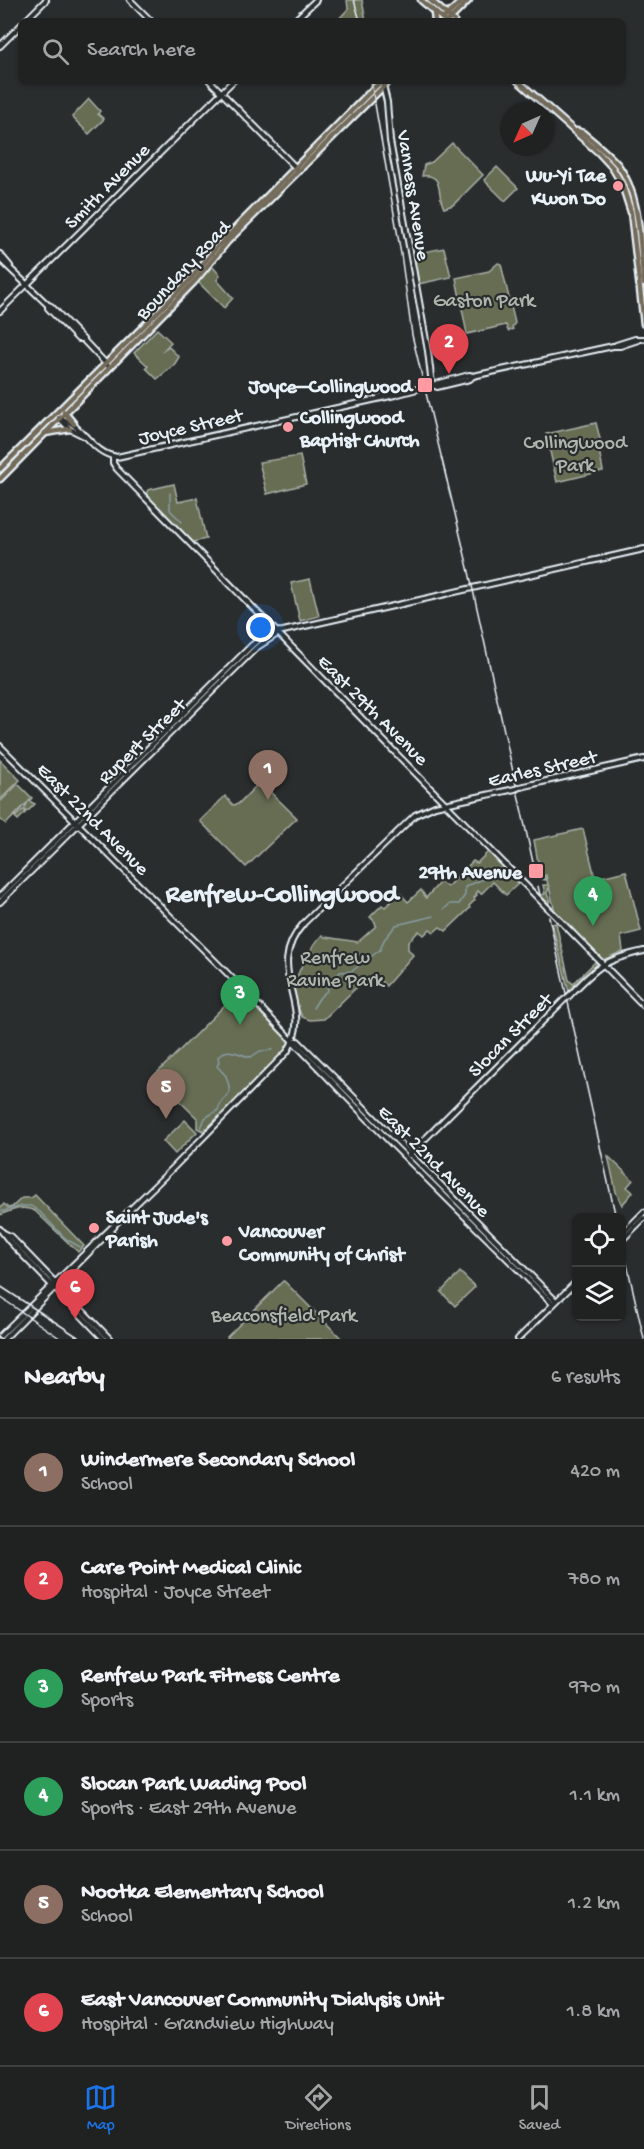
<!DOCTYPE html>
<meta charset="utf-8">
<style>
body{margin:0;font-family:"Gochi Hand",sans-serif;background:#282a2a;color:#f1f3f6}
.controls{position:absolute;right:18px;bottom:18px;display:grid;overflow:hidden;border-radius:9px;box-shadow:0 2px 4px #0004}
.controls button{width:54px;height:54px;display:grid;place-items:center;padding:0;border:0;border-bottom:2px solid #3d3f40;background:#202222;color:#f1f3f6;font:30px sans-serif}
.compass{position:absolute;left:500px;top:102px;width:54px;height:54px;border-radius:50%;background:#202222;box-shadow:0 2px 4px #0004;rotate:225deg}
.you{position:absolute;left:261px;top:628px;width:21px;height:21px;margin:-15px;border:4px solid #fff;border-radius:50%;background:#1a73e8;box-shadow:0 0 0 9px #1a73e833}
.badge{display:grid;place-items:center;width:39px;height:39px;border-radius:50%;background:#1a73e8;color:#fff;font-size:20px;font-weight:700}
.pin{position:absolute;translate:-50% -50px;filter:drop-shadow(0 2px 3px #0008)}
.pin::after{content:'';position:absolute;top:32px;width:21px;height:18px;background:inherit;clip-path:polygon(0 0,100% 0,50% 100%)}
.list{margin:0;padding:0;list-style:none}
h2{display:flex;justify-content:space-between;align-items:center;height:78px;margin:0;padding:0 24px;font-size:26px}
h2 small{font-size:20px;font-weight:400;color:#a2a4a5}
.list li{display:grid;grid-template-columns:39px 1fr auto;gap:18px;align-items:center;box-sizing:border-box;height:108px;padding:0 24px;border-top:2px solid #3d3f40}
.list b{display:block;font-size:22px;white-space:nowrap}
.list p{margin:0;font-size:20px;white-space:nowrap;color:#a2a4a5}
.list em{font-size:20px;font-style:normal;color:#a2a4a5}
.icon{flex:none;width:33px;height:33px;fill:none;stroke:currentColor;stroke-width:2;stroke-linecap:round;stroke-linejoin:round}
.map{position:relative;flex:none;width:644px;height:1339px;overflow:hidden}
.search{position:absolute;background:#202222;box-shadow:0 2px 4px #0004;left:18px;right:18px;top:18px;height:66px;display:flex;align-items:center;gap:15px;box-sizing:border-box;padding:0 21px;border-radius:9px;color:#a2a4a5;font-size:22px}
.sheet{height:726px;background:#202222}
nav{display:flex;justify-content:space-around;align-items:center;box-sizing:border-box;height:84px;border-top:2px solid #3d3f40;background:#202222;font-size:16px;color:#a2a4a5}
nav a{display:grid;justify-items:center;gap:3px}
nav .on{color:#1a73e8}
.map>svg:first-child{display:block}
</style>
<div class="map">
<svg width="644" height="1339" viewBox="0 0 644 1339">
<rect width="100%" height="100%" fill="#2a2d2e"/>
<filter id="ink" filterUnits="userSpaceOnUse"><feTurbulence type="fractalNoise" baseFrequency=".0167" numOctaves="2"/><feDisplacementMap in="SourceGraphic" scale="12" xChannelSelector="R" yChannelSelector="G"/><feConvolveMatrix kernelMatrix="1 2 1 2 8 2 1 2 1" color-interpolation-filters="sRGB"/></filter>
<g filter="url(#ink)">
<g fill="#666d53" stroke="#a7afa6" stroke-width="1.5">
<polygon points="347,0 362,0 366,21 337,21 348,9"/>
<polygon points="89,99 100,111 98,114 104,119 89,134 72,117"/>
<path d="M 452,143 L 483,175 L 453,205 L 444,208 C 436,195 445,173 422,176 L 424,165 L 432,162 Z"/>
<polygon points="497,167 518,188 505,201 484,180"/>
<polygon points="444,248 451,277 418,284 413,254"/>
<polygon points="498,263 501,264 515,323 512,327 513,329 508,331 506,325 467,334 456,278 489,271"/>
<polygon points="212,266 220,275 217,280 233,298 224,308 198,282"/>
<polygon points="157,329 171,342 162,352 168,346 179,357 174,365 157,379 146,368 148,366 134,353"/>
<polygon points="596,423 602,447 599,450 603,471 557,482 546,434"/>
<polygon points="300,456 306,484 267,494 259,462"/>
<polygon points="174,484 178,502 197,498 206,539 193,542 146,494 148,490"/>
<polygon points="310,579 319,616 300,621 291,583"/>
<polygon points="0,760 20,780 0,800"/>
<polygon points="260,782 297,818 246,867 200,821 225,796 233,805 238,804"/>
<polygon points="18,784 32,798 29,801 35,804 29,810 25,811 26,812 18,820 15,817 23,810 24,810 28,802 6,824 0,819 0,802"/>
<polygon points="583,829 594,873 593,879 626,871 641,931 621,936 623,951 603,960 555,912 549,887 547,893 550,902 549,899 549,904 540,895 545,894 543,885 548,885 546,875 544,876 546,880 541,879 534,840"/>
<path d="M 489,851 L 518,884 L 506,895 L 493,882 L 481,894 L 478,891 L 476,894 L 477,895 L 474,898 L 475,900 L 469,906 L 470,908 L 446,931 L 440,927 L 434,932 L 430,929 L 424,935 L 419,931 L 408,942 L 408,949 L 413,955 L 386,986 L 374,975 L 360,984 L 324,1019 L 310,1020 L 302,1017 C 299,1010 294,997 294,989 C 294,976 313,944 322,935 L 325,937 L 358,942 L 376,926 L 375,922 L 370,917 L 382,905 L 385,907 L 400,893 L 408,902 L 421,890 L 426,898 L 440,882 L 447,887 L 473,861 L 477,863 Z"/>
<polygon points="556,923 569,980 573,984 595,962 597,964 569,992 552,924"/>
<polygon points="239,991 290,1043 278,1060 208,1130 206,1128 203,1131 197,1128 197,1118 154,1076"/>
<polygon points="185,1120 197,1132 175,1154 163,1141"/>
<polygon points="608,1156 633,1180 627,1187 633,1192 622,1205 616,1192"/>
<path d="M 35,1195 L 84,1246 L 78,1252 L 35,1211 C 23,1205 12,1210 0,1215 L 0,1208 L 4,1204 L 8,1208 L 12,1207 L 22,1198 L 31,1198 Z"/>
<polygon points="460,1272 475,1287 455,1306 441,1292"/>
<polygon points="283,1281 284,1281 342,1339 229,1339 227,1337"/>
</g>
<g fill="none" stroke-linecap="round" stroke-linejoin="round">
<g stroke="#879ca4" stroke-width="1.5">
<polyline points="441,457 447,481"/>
<polyline points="448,488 451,499"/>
<polyline points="170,493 170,510 182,522"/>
<polyline points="444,909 450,904 459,904 465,895 465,887 494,874"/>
<polyline points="313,1008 320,997 328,990 327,986 340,972 352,971 380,950 384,940 396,925 434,916"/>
<path d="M 201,1128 L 205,1118 L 218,1110 L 221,1102 L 229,1093 L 229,1086 L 226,1076 L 217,1066 L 219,1062 L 218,1057 C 228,1045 238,1055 251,1057 L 260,1051 L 272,1050"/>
<polyline points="0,1212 21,1206 31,1206 40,1212 66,1239 80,1247"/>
</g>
<g stroke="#e8f1f8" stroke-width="8">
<g id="secondary">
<polyline points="130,0 151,21"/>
<polyline points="25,21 46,0"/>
<polyline points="294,21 316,0"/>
<polyline points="0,46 21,25"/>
<polyline points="210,81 296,168"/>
<polyline points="382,81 387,102 390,141 428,351 432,385"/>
<polyline points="0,254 10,266"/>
<polyline points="0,259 48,305 51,306 109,367"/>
<polyline points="48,305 48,308 78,339 82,339"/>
<polyline points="0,311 233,81"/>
<polyline points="616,345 635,339 644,339"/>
<polyline points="433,385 437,387 470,379 473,376"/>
<polyline points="379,397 395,392 399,393"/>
<path d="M 59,418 C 84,424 90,453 117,457 L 395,395 L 469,375 L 473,376 L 613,346 L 620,346 L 638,340"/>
<polyline points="59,418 70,429 84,436"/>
<polyline points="113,456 113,463 117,469 644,1006"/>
<polyline points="0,746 227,973 393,1145 553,1304"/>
<polyline points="520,787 644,759"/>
<path d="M 0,896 L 252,645 C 262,637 271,631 283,631 L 644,549"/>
<polyline points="0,902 256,648 279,633"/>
<path d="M 569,996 C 597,967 603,960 644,951"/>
<polyline points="294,1041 298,1041 556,1301"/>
<polyline points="409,1155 564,1000"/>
<polyline points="0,1229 10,1242 104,1339"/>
<polyline points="4,1233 10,1236 110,1339"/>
<polyline points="622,1234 644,1212"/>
<polyline points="622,1240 644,1218"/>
<path d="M 0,1336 L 173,1168 L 287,1052 C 317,1005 261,971 304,923 L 415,815 L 435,806 L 515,789"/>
<polyline points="4,1339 114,1227"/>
<polyline points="518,1339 576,1282"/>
</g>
</g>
<g stroke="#e8f1f8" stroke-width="9">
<g id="primary">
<polyline points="421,0 445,21"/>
<polyline points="430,0 454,21"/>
<polyline points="434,12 435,21"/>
<polyline points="445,17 463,0"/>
<polyline points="448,21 469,0"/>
<polyline points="518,81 599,153 612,167 622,184 631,212 644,324"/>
<path d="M 577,131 L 583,133 C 595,143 608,153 618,165 C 642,198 639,245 644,284"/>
<polyline points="64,412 74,424"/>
<polyline points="45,433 70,429"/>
<polyline points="0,469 189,281 216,248 381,81"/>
<polyline points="0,479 194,282 228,241 389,81"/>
</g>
</g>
<use href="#secondary" stroke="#2a2d2e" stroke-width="4"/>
<use href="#primary" stroke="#736b5a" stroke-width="4.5"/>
<g stroke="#e8f1f8" stroke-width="1.5">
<polyline points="354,0 360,21"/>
<polyline points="371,81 401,254 412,335 469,572 536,876"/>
<polyline points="538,886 540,895"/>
<polyline points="549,917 616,1218"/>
<polyline points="622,1242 644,1339"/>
<polyline points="0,1286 81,1339"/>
<polyline points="0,1297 61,1339"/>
</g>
<g stroke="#e8f1f8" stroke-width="8" stroke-linecap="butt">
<g id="secondary-bridge">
<polyline points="515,789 520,787"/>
<polyline points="564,1000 569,996"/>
</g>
</g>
<use href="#secondary-bridge" stroke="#2a2d2e" stroke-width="4"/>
</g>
</g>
<g fill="#ff9aa2" stroke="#2a2d2e" stroke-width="2">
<circle cx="618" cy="186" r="6"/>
<rect x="417" y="377" width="16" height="16" rx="3"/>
<circle cx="288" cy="427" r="6"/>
<rect x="528" y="863" width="16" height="16" rx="3"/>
<circle cx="94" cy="1228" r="6"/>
<circle cx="227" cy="1241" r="6"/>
</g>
<g text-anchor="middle" stroke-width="4.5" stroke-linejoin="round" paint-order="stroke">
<g font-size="20" font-weight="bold" fill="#e8f1f8" stroke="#2a2d2e" text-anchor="end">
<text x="606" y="181">Wu-Yi Tae<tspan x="606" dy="23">Kwon Do</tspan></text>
<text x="412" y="392">Joyce–Collingwood</text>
<text x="300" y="423" text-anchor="start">Collingwood<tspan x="300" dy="23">Baptist Church</tspan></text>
<text x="522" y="878">29th Avenue</text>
<text x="106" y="1223" text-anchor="start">Saint Jude's<tspan x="106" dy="23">Parish</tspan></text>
<text x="239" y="1237" text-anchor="start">Vancouver<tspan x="239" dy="23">Community of Christ</tspan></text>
</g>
<g font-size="20" fill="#e8f1f8" stroke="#2a2d2e">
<text transform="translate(106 185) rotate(-45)" y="7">Smith Avenue</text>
<text transform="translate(415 195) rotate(81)" y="7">Vanness Avenue</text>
<text transform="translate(182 269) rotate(-47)" y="7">Boundary Road</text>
<text transform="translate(190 425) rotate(-13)" y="7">Joyce Street</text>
<text transform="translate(374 709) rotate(45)" y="7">East 29th Avenue</text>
<text transform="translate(141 740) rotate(-44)" y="7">Rupert Street</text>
<text transform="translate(542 767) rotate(-13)" y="7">Earles Street</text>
<text transform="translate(94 818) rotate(45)" y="7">East 22nd Avenue</text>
<text transform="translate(509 1034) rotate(-45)" y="7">Slocan Street</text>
<text transform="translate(435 1160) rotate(45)" y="7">East 22nd Avenue</text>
</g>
<g font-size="20" fill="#aeb6ae" stroke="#2a2d2e">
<text x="484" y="306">Gaston Park</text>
<text x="575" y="448">Collingwood<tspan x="575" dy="23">Park</tspan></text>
<text x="335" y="963">Renfrew<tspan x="335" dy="23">Ravine Park</tspan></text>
<text x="284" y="1321">Beaconsfield Park</text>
</g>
<g font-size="26" font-weight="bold" fill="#e8f1f8" stroke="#2a2d2e">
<text x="282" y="901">Renfrew-Collingwood</text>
</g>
</g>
</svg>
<div class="controls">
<button><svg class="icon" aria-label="locate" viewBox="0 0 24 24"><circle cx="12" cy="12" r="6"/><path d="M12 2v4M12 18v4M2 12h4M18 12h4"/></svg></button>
<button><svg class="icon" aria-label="layers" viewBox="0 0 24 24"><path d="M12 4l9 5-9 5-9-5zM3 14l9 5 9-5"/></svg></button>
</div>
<svg class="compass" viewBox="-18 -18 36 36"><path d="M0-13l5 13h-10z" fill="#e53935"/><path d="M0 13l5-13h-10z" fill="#a2a4a5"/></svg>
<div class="you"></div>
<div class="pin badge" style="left:268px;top:800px;background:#8d6e63">1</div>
<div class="pin badge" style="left:449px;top:374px;background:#e0444e">2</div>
<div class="pin badge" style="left:240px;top:1025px;background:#2e9e5b">3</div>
<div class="pin badge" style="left:593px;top:926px;background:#2e9e5b">4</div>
<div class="pin badge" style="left:166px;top:1119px;background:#8d6e63">5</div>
<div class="pin badge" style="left:75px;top:1319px;background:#e0444e">6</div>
<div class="search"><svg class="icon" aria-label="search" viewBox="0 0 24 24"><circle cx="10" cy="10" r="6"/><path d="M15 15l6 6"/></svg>Search here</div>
</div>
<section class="sheet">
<h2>Nearby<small>6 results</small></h2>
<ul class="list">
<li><span class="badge" style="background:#8d6e63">1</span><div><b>Windermere Secondary School</b><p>School</p></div><em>420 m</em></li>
<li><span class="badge" style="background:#e0444e">2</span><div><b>Care Point Medical Clinic</b><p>Hospital · Joyce Street</p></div><em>780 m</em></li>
<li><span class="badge" style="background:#2e9e5b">3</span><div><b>Renfrew Park Fitness Centre</b><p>Sports</p></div><em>970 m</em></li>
<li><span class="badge" style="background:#2e9e5b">4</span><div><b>Slocan Park Wading Pool</b><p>Sports · East 29th Avenue</p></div><em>1.1 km</em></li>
<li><span class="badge" style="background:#8d6e63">5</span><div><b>Nootka Elementary School</b><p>School</p></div><em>1.2 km</em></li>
<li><span class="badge" style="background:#e0444e">6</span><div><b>East Vancouver Community Dialysis Unit</b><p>Hospital · Grandview Highway</p></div><em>1.8 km</em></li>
</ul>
</section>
<nav>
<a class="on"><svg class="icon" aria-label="map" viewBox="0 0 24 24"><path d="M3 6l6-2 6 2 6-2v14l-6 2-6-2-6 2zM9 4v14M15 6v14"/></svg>Map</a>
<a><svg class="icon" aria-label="directions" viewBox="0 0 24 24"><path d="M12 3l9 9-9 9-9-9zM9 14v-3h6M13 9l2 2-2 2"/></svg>Directions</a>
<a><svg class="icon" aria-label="saved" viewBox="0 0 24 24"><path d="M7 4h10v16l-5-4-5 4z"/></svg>Saved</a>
</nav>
